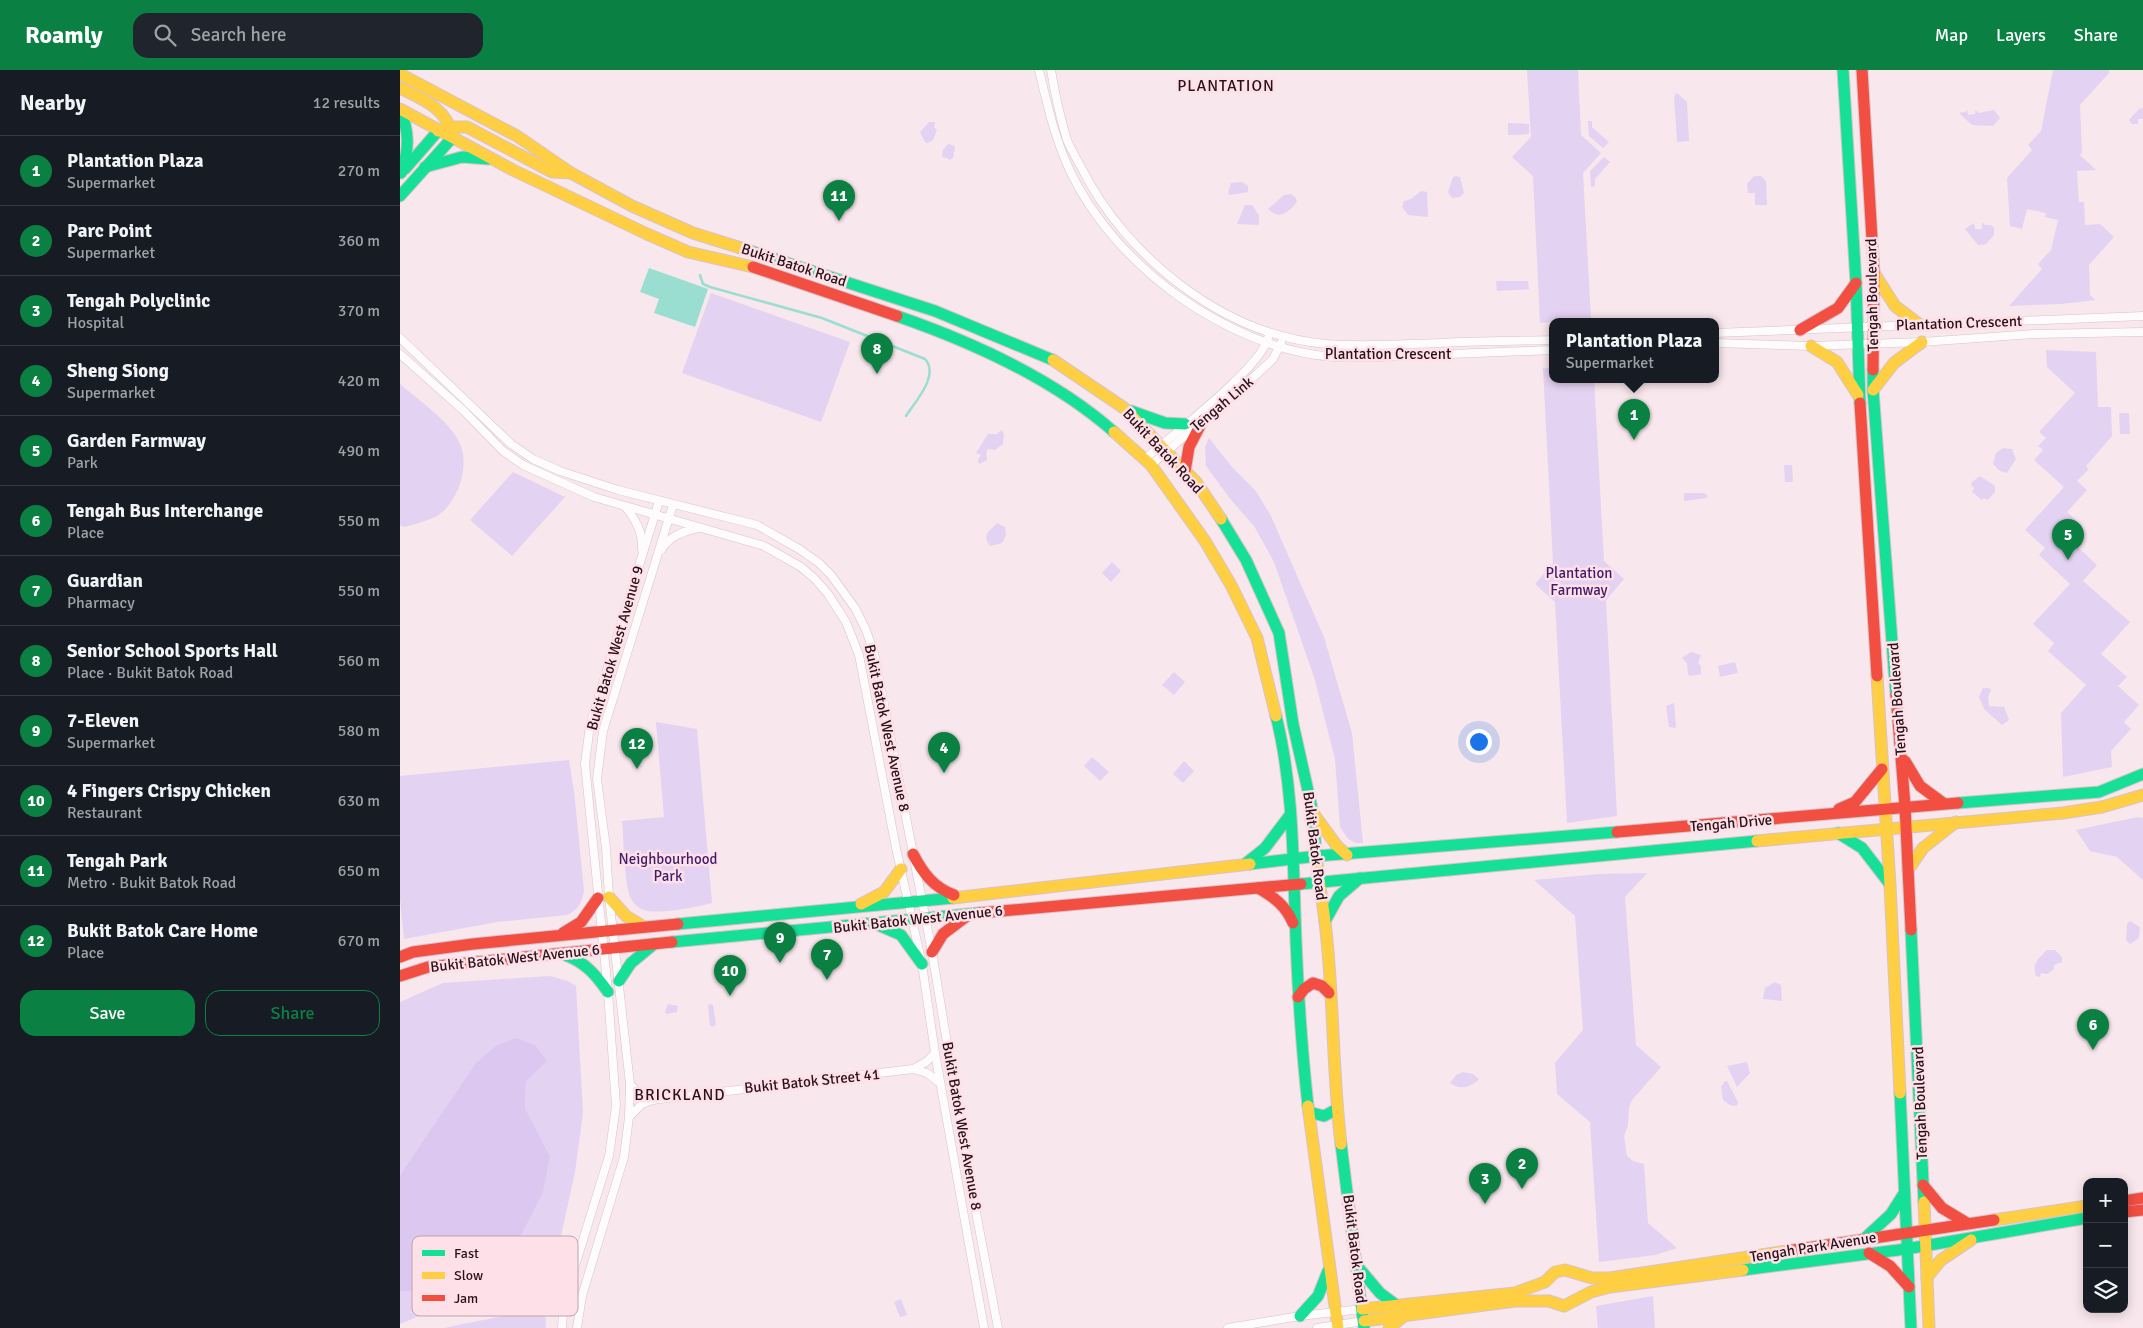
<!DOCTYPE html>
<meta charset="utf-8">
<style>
body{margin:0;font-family:Signika,sans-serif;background:#20242c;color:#f1f3f6}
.controls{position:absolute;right:15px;bottom:15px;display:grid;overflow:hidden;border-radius:10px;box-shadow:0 2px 12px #0003}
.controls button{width:45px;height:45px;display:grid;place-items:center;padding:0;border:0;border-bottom:1px solid #363941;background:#171b24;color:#f1f3f6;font:25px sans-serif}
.you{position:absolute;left:1078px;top:671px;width:18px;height:18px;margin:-12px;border:4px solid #fff;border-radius:50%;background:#1a73e8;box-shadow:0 0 0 8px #1a73e833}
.badge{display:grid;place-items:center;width:32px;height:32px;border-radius:50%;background:#0b8043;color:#fff;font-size:16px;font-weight:700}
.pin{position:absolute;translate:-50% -41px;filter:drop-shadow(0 1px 2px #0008)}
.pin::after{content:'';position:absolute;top:26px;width:18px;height:15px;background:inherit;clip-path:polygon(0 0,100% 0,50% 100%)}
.popup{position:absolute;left:1149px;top:248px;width:170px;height:65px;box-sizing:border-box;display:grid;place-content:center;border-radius:10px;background:#171b24;filter:drop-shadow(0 1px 4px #0005);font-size:16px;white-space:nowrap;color:#9ea1a6}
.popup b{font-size:19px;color:#f1f3f6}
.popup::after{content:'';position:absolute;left:50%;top:100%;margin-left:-10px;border:10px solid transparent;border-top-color:#171b24}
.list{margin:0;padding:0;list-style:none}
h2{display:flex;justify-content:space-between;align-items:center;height:65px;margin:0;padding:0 20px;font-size:21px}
h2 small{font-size:16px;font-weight:400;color:#9ea1a6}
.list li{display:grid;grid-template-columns:32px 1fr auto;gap:15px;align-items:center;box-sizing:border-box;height:70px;padding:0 20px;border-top:1px solid #363941}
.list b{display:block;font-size:19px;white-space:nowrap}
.list p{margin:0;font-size:16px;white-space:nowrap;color:#9ea1a6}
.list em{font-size:16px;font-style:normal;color:#9ea1a6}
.actions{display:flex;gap:10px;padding:15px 20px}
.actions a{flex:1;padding:11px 0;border:1px solid #0b8043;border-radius:15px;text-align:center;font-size:18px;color:#0b8043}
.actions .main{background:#0b8043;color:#fff}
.icon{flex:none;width:28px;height:28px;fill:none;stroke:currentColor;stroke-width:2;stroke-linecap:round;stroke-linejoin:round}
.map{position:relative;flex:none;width:1743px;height:1258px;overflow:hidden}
header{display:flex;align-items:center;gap:30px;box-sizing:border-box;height:70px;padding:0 25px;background:#0b8043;color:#fff}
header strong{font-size:24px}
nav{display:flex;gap:28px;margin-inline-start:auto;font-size:18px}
.search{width:350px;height:45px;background:#20242c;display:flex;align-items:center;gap:12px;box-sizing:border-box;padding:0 18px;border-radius:15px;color:#9ea1a6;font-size:19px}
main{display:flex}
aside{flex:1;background:#171b24}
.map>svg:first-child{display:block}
</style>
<header>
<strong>Roamly</strong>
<div class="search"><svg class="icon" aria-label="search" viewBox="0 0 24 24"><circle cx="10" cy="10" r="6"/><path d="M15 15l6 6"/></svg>Search here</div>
<nav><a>Map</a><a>Layers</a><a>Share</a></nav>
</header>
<main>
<aside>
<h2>Nearby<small>12 results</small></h2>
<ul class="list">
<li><span class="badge">1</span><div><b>Plantation Plaza</b><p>Supermarket</p></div><em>270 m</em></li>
<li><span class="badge">2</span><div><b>Parc Point</b><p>Supermarket</p></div><em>360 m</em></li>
<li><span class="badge">3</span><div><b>Tengah Polyclinic</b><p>Hospital</p></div><em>370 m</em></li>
<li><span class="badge">4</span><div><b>Sheng Siong</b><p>Supermarket</p></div><em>420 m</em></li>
<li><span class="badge">5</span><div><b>Garden Farmway</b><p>Park</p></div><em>490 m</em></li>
<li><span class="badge">6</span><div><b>Tengah Bus Interchange</b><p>Place</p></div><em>550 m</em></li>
<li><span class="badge">7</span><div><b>Guardian</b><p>Pharmacy</p></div><em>550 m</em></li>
<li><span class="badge">8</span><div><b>Senior School Sports Hall</b><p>Place · Bukit Batok Road</p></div><em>560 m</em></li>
<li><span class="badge">9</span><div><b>7-Eleven</b><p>Supermarket</p></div><em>580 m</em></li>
<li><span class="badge">10</span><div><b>4 Fingers Crispy Chicken</b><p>Restaurant</p></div><em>630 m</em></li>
<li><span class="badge">11</span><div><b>Tengah Park</b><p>Metro · Bukit Batok Road</p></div><em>650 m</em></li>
<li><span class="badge">12</span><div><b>Bukit Batok Care Home</b><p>Place</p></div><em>670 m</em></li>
</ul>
<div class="actions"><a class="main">Save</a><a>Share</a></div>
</aside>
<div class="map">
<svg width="1743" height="1258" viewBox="0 0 1743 1258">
<rect width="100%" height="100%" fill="#f8e7ec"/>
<g fill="#e4d2f2">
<polygon points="1127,0 1178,0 1181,65 1201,83 1183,103 1191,249 1140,253 1133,106 1112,87 1131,67"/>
<polygon points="1653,0 1709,0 1709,3 1680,35 1682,82 1680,85 1696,100 1677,101 1679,132 1684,132 1685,155 1700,154 1714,167 1689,195 1690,225 1695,230 1661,234 1609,236 1642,199 1638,194 1651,180 1658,150 1645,147 1646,143 1627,139 1622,159 1610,156 1607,108 1632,80 1628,75 1641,61"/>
<polygon points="1277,23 1287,32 1289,71 1277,72 1274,26"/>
<polygon points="1743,38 1743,49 1738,49 1738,54 1732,54 1729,50 1739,39"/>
<polygon points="1567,40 1568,45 1575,44 1575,40 1579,43 1594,40 1600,48 1593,56 1572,55 1559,43 1565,42"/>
<polygon points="1188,51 1192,51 1192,57 1209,72 1203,78 1189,66"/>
<polygon points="529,52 535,52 534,57 537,60 533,70 527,73 525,72 520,62"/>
<polygon points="1108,53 1129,54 1129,64 1108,65"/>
<polygon points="548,74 555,76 553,88 549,90 547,88 542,87 543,80"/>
<polygon points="1204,87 1210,92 1195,109 1195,116 1191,117 1190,101"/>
<polygon points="1056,106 1060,107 1064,123 1060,127 1052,128 1048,122 1053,107"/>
<polygon points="1354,106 1361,106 1366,111 1367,135 1355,135 1355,123 1348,123 1347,114"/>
<polygon points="842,112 848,116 848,122 830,125 828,123 831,113"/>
<polygon points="1021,121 1027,122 1028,147 1008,145 1002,137 1004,131 1011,129"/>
<path d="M 891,124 L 896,128 L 897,132 C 888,142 880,151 868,139 L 884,125 Z"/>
<polygon points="845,135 852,135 859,145 859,155 837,154"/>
<polygon points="1582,152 1585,155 1591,155 1594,158 1594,165 1586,174 1578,175 1565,159 1574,153 1575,159 1582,159"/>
<polygon points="1096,211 1128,211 1129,219 1097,221"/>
<polygon points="311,223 450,272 421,352 282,303"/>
<polygon points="1646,280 1696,282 1698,337 1711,337 1712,366 1686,396 1689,399 1677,411 1687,420 1667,442 1682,456 1670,470 1697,495 1683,511 1730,552 1701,584 1727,607 1718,616 1739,635 1724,652 1731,659 1711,681 1712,697 1663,707 1661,643 1686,615 1648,581 1654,573 1633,554 1670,514 1639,485 1645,478 1625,460 1664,417 1634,390 1643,380 1638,376 1646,368 1639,362 1675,323 1647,297"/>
<polygon points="1143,298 1153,298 1153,309 1194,309 1204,491 1224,509 1206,530 1217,746 1167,753 1155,532 1135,514 1153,493"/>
<path d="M 0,314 C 17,329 51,352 60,374 C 70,396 58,433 37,446 C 27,451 15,454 4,457 L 0,455 Z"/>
<polygon points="1719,343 1729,343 1730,364 1720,364"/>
<polygon points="601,360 604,364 603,374 595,380 588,379 586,383 587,390 579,394 578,390 581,385 576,383 588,364 597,364"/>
<polygon points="809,368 832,397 855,420 870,444 924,567 952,663 963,773 956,773 948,769 940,757 935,689 914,607 874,492 854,456 831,430 806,396 805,377"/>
<polygon points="1603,378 1612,379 1616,389 1607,403 1600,401 1593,394 1596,383"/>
<polygon points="1384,395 1392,395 1393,412 1385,412"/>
<polygon points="113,402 165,427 112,486 70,450"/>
<polygon points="1580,406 1595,416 1595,422 1588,430 1584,428 1582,430 1572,422 1574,418 1571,415 1572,412"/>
<polygon points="1284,423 1304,423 1308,426 1306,428 1284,431"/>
<path d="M 597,453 L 605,457 L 606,465 L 602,473 L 590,476 C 582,464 588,463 597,453 Z"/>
<polygon points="712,492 721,501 711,512 702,503"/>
<polygon points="1291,582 1301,585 1298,593 1301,596 1301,604 1290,606 1288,604 1287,593 1282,588"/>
<polygon points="1335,592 1338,603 1320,607 1318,596"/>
<polygon points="774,602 785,612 774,625 762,615"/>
<polygon points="1583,618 1589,618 1591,620 1588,627 1589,636 1604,637 1609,650 1602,655 1584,639 1579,627"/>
<polygon points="1274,633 1276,658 1269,657 1266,636"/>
<path d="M 256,652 L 297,659 L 312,833 C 297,837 258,845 244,840 C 237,838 231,831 229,824 C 224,805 224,772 222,751 L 264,747 Z"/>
<polygon points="692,687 709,702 700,711 684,696"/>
<path d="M 169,690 L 174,721 L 184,821 C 181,834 179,839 167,845 L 97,852 L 4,869 L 0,829 L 0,706 Z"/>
<polygon points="784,691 794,701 783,713 773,704"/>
<polygon points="1738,747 1743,748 1743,810 1717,787 1690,781 1676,760"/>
<polygon points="1247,803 1225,827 1236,975 1261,997 1232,1030 1229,1038 1228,1055 1224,1066 1227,1086 1233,1091 1244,1094 1248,1153 1277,1178 1255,1185 1199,1192 1190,1052 1157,1024 1155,993 1183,960 1175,846 1134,810 1199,804"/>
<polygon points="1730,851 1740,857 1739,868 1730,874 1726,870 1727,854"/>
<path d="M 1647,880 L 1655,880 L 1662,887 L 1662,892 L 1654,895 L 1654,899 L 1647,904 L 1641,903 L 1640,907 L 1636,906 C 1632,893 1638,889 1647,880 Z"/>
<polygon points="150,906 168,911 176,916 183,1043 175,1102 148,1225 24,1244 0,1254 0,1221 73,1225 150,1086 125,1038 126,1011 17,1080 0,1105 0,932 43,913"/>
<polygon points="1375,912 1381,915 1382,931 1363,929 1365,918"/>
<polygon points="268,934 278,936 277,942 267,944 265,942"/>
<polygon points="311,934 313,935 316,955 312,957 310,955 308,935"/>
<polygon points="1347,992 1350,1003 1337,1017 1327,996"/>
<path d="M 1063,1002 L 1073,1004 L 1079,1009 C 1070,1018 1060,1020 1050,1013 L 1056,1005 Z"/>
<polygon points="1325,1011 1327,1011 1338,1032 1337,1036 1330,1035 1323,1030 1321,1017"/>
<polygon points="1253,1226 1255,1258 1198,1258 1196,1236"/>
<polygon points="501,1229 507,1245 500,1247 494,1232"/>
<polygon points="145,1238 146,1258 45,1258 53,1256"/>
</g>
<polygon fill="#dcc7f0" points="116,968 135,975 147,991 126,1011 125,1038 150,1086 143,1122 113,1181 73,1225 0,1221 0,1105 76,993 97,975"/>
<polygon fill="#9aded2" points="249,198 308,219 295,257 254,243 259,229 240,222"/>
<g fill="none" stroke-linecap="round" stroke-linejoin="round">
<path stroke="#9aded2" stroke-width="2.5" d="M 300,205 L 303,214 L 310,217 L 422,248 L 525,289 C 540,305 515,332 506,346"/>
<g stroke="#d7c3c9" stroke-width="9">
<g id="street">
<path d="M 639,0 C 647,34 655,69 670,101 C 715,196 828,279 934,287 C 963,289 995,286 1024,285 C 1067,283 1110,282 1153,280"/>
<path d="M 651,0 C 655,24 660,47 667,70 C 671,79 676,88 681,97 C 726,187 823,265 926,274 C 963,277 1002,274 1039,273 C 1077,271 1115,271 1153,270"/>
<polyline points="1315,263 1743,246"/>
<polyline points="0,268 111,374 133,389 160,401 218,420 357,455 399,479 419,493 431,505 455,538 466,560 474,583 489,659 532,882 568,1100 598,1258"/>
<polyline points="1315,273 1411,276 1522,272 1634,264 1743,262"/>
<polyline points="0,284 64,341 103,381 123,395 194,427 364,476 401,497 415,509 428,524 446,552 459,585 496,778 522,894 535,983 584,1258"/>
<path d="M 745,389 C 772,365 860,299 868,268"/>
<polyline points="751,395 857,304 873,289 881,273"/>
<path d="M 225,436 C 235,449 243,462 242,479"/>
<path d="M 261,480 C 269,466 284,461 299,458"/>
<polyline points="513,999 526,992 535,983"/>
<polyline points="230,1014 241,1025 252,1030"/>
<polyline points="229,1047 242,1034 252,1030 513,999 527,1003 540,1013"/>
<polyline points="162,1258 163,1242 170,1212 209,1086 216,1036 208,922 185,694 190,655 259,431"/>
<polyline points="177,1258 182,1226 224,1087 229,1047 230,1014 209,827 206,778 197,709 203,661 273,435"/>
<polyline points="828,1258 900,1246 962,1239"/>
<polyline points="917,1258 964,1251"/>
</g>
</g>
<g stroke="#d7c3c9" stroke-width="13">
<g id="fast">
<polyline points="1443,0 1456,213 1460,333"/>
<path d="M 0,40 C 10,62 9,81 1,103"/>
<polyline points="25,97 62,87 88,89"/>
<polyline points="5,99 38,61"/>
<polyline points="0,126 52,68"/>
<polyline points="341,178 535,241 653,290"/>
<path d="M 497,246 C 572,272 654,309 714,362"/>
<polyline points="1473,300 1473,320 1496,625"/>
<polyline points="731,341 765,353 785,354"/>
<polyline points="821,449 846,490 879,563 893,654 913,743 917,795"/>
<path d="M 876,646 C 892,710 893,777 895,843 C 897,907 901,972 908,1036"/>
<polyline points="1558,733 1699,722 1743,704"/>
<polyline points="1438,763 1462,778 1489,813"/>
<polyline points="845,794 865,778 890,745"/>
<polyline points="850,794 917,786 1217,762"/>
<polyline points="901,814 1357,771"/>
<polyline points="925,851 939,826 960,808"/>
<polyline points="278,854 553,828"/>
<polyline points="478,855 501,865 522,894"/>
<polyline points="1511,860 1524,1132"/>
<polyline points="272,872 579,843"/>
<path d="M 165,885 C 185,892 196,905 208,922"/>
<polyline points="219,911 231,893 254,874"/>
<polyline points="1500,1023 1511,1258"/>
<polyline points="909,1042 924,1046 937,1039"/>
<polyline points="941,1074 964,1258"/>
<polyline points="1464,1169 1491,1144 1503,1125"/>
<polyline points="958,1197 980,1223 996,1235"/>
<polyline points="1343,1200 1506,1179 1687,1148"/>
<polyline points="900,1246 918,1226 928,1201"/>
</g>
</g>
<g stroke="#d7c3c9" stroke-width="13">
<g id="slow">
<polyline points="0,4 117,66 171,103 232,136 293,163 341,178"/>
<path d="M 0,18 C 22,29 47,38 52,65"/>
<polyline points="0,39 113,100 247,164 288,182 353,197"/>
<polyline points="38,61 54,57 67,57 152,102 171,103"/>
<polyline points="1474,203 1495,236 1520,255"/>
<polyline points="1411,276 1437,292 1458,325"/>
<polyline points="653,290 724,338 796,412 821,449"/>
<polyline points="1473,320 1494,293 1522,272"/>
<polyline points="714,362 751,395 805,471 831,515 857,568 876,646"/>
<polyline points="1477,606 1490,815 1500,1023"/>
<polyline points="913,743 937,776 947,785"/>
<polyline points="1357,771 1663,743 1702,737 1743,725"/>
<path d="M 917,795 C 919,814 923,833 925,852 C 934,925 932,1000 941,1074"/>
<polyline points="1508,800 1523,778 1556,752"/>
<polyline points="209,827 226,846 244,857"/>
<polyline points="553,828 850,794"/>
<polyline points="461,834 484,822 501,799"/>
<polyline points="908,1036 938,1258"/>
<polyline points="1524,1132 1529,1258"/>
<polyline points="1594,1150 1687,1136"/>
<polyline points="1527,1207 1541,1190 1571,1170"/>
<polyline points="962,1239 1115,1223 1145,1212 1155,1202 1165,1200 1192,1208 1210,1208 1387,1181"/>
<polyline points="964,1251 1115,1231 1149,1231 1164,1236 1191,1222 1210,1217 1343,1200"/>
<polyline points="989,1258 1004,1246"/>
</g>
</g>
<g stroke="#d7c3c9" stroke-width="13">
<g id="jam">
<polyline points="1462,0 1474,203 1473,300"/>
<polyline points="353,197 497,246"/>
<polyline points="1400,260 1438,238 1456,213"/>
<polyline points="1460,333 1477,606"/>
<polyline points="785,401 789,377 803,350"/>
<polyline points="1496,625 1505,736 1511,860"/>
<polyline points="1505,691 1520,716 1543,733"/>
<polyline points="1439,739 1455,732 1482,699"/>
<polyline points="1217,762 1558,733"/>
<path d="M 513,784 C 523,803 533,817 554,825"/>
<path d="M 858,818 C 874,827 886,836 893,853"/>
<polyline points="579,843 901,814"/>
<polyline points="163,863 181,852 198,828"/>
<polyline points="532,882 543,864 568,845"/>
<polyline points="0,887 13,882 73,874 278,854"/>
<polyline points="0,906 28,897 272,872"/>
<polyline points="898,927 904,919 913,913 922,916 929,923"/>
<polyline points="1523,1115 1542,1138 1567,1153"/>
<polyline points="1724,1131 1743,1128"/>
<polyline points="1724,1142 1743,1140"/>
<polyline points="1387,1181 1594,1150"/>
<polyline points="1469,1183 1490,1196 1509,1217"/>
</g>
</g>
<use href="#street" stroke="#fefbfc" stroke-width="8"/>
<use href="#fast" stroke="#16e098" stroke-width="11"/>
<use href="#slow" stroke="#ffcf43" stroke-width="11"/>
<use href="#jam" stroke="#f24e42" stroke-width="11"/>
</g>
<g text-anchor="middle" stroke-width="5" stroke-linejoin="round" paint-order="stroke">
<g font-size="15" fill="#2b121a" stroke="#fee1e8">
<text transform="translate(394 195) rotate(18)" y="5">Bukit Batok Road</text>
<text transform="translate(1472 225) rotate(-91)" y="5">Tengah Boulevard</text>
<text transform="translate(1559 253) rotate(-2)" y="5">Plantation Crescent</text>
<text x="988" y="289">Plantation Crescent</text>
<text transform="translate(822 334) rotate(-40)" y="5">Tengah Link</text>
<text transform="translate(763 381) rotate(47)" y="5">Bukit Batok Road</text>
<text transform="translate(215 578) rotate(-74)" y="5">Bukit Batok West Avenue 9</text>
<text transform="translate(1497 629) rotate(-94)" y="5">Tengah Boulevard</text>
<text transform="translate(487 658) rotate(78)" y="5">Bukit Batok West Avenue 8</text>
<text transform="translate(1331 753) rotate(-5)" y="5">Tengah Drive</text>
<text transform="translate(915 776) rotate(83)" y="5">Bukit Batok Road</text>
<text transform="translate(518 849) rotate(-6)" y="5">Bukit Batok West Avenue 6</text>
<text transform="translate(115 888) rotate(-6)" y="5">Bukit Batok West Avenue 6</text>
<text transform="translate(412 1011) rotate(-6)" y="5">Bukit Batok Street 41</text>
<text transform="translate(1520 1033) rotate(-92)" y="5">Tengah Boulevard</text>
<text transform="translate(562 1056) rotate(80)" y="5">Bukit Batok West Avenue 8</text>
<text transform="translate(1413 1177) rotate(-9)" y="5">Tengah Park Avenue</text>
<text transform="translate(955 1179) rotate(83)" y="5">Bukit Batok Road</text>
</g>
<g font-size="15" fill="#411c6c" stroke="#fee1e8">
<text x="1179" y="508">Plantation<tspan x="1179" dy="17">Farmway</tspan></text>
<text x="268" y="794">Neighbourhood<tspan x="268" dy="17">Park</tspan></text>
</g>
<g font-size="16" letter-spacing="1" fill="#2b121a" stroke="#fee1e8">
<text x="826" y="21">PLANTATION</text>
<text x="280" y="1030">BRICKLAND</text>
</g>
</g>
<rect x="12" y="1166" width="166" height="80" rx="8" fill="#fee1e8" stroke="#bfa3aa" stroke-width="1"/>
<rect x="22" y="1180" width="23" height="6" fill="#16e098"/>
<rect x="22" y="1202" width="23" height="7" fill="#ffcf43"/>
<rect x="22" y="1225" width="23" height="6" fill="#f24e42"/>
<g font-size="14" fill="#2b121a">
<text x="54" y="1188">Fast</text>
<text x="54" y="1210">Slow</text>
<text x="54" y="1233">Jam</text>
</g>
</svg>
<div class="controls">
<button>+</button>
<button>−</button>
<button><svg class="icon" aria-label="layers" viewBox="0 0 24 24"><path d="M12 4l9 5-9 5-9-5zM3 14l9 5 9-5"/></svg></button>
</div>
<div class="you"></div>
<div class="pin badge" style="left:1234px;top:370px">1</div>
<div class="popup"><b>Plantation Plaza</b>Supermarket</div>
<div class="pin badge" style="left:1122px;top:1119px">2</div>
<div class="pin badge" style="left:1085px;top:1134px">3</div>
<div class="pin badge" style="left:544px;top:703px">4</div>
<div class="pin badge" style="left:1668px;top:490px">5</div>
<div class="pin badge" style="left:1693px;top:980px">6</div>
<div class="pin badge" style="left:427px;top:910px">7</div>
<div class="pin badge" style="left:477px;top:304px">8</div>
<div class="pin badge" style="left:380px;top:893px">9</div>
<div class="pin badge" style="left:330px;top:926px">10</div>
<div class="pin badge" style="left:439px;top:151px">11</div>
<div class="pin badge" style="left:237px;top:699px">12</div>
</div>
</main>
